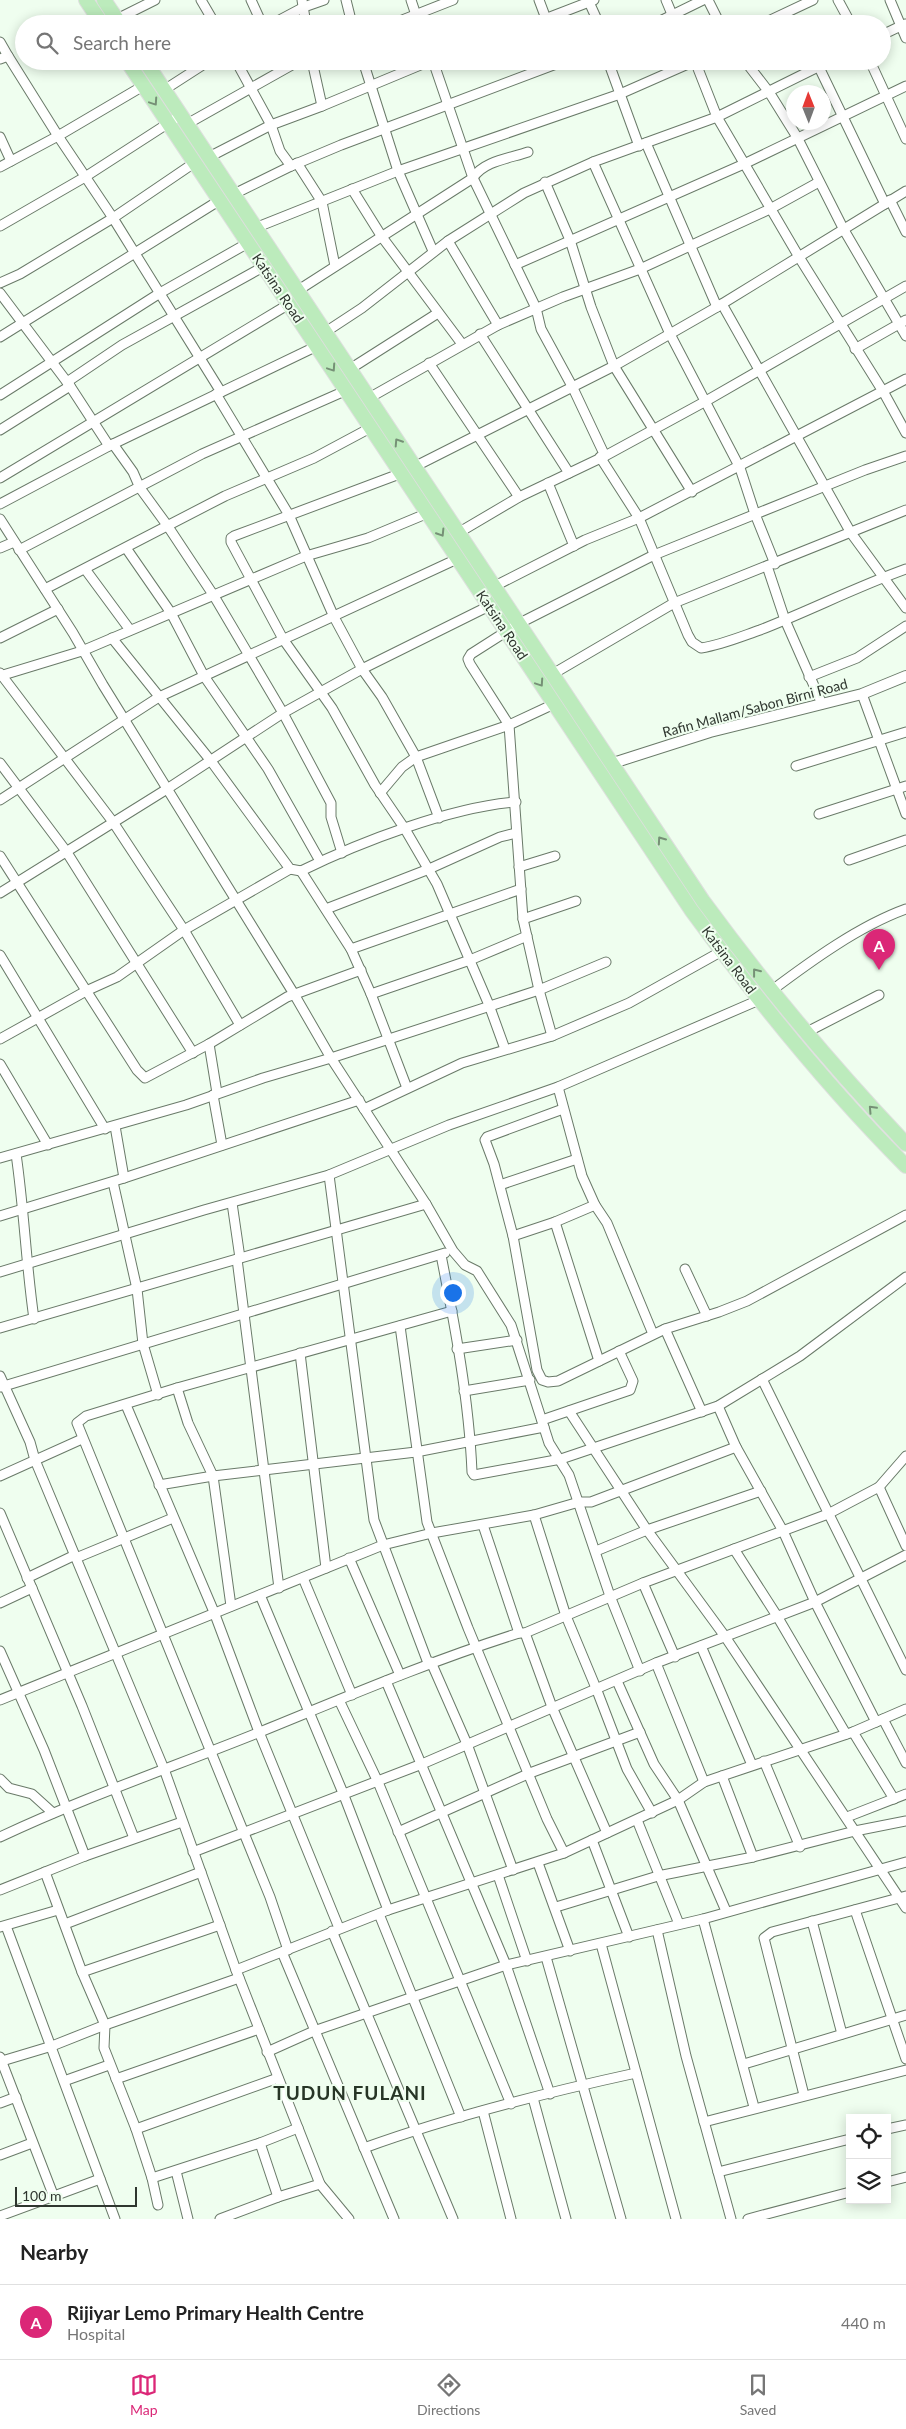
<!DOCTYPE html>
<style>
body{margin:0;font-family:Lato,sans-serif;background:#f2f2f2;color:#222}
.controls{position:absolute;right:15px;bottom:15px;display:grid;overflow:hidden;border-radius:0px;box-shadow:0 2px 12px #0003}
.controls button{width:45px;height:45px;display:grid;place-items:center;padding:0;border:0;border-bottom:1px solid #e0e0e0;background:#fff;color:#222;font:25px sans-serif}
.compass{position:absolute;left:786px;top:85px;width:45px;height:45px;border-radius:50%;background:#fff;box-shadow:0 2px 12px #0003;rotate:359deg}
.scale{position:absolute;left:15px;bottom:12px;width:122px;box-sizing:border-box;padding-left:5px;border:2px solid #2f362f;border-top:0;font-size:14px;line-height:18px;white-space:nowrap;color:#2f362f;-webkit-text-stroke:4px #effeef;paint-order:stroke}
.you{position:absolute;left:452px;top:1292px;width:18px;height:18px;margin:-12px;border:4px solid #fff;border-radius:50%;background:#1a73e8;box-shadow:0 0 0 8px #1a73e833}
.badge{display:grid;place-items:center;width:32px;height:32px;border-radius:50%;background:#db2777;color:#fff;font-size:16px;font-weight:700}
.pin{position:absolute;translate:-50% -41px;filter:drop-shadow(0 1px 2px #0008)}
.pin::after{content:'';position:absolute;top:26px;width:18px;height:15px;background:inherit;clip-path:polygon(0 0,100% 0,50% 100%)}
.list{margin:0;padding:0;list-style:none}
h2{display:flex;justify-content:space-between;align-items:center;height:65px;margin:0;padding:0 20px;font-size:21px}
h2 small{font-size:16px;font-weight:400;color:#767676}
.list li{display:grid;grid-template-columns:32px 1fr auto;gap:15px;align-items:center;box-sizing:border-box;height:75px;padding:0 20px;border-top:1px solid #e0e0e0}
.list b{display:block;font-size:19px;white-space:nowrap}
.list p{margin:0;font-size:16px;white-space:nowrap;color:#767676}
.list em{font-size:16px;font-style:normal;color:#767676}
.icon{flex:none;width:28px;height:28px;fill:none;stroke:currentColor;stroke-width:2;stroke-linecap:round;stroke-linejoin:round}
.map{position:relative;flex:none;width:906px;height:2219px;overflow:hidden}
.search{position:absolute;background:#fff;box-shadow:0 2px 12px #0003;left:15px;right:15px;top:15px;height:55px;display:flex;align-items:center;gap:12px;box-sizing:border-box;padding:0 18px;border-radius:28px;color:#767676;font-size:19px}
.sheet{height:140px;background:#fff}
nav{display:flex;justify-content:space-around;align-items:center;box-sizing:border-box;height:70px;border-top:1px solid #e0e0e0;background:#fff;font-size:14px;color:#767676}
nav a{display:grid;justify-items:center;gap:2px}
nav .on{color:#db2777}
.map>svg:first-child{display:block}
</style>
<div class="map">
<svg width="906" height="2219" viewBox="0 0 906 2219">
<rect width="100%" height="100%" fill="#effeef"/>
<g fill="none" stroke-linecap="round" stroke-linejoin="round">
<g stroke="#6a7a69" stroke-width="11">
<g id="minor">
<polyline points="201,0 215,24"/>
<polyline points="251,0 262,24"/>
<polyline points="302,0 306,24"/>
<polyline points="346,0 352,24"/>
<polyline points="411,0 419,24"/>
<polyline points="539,0 548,24"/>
<polyline points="666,0 676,24"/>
<polyline points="708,0 720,24"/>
<polyline points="838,0 851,24"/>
<polyline points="890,0 906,38"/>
<polyline points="589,2 599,24"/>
<polyline points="117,19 155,0"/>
<polyline points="272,24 304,7 324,0"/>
<polyline points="392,24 453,0"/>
<polyline points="532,24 594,0"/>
<polyline points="654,24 703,0"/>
<polyline points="762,24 813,0"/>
<polyline points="882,35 905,24"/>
<polyline points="0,42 8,56 0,59"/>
<polyline points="8,56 58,136 143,86"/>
<polyline points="236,61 271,125 280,151 291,166"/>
<polyline points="312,61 322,106"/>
<polyline points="363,61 398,171 433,251"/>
<polyline points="433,61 473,178 536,308 541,329 572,386 605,456"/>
<polyline points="608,61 639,146"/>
<polyline points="695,61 717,117 799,257 884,393 906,433"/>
<polyline points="745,61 769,92 797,137 844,230 906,336"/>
<polyline points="816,61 885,204"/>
<polyline points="870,61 906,139"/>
<polyline points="164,90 209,61"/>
<polyline points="187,124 299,61"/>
<polyline points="0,137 11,161"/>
<polyline points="646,143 717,307"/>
<polyline points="209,157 271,125 322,106 430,61"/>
<polyline points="593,162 670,334 740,468 755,514 775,564"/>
<polyline points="194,163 113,218 221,392"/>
<polyline points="297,163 322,202 335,266"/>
<polyline points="0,167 58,136 113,218 20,274 0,283"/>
<polyline points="545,182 570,240 591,307 614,366 692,492"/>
<polyline points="352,189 382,237 462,344"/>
<polyline points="232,195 291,166 341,145 564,61"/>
<polyline points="890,200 906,232"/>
<polyline points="0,226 85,177 181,115"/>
<polyline points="255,228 398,171 620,94 695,61"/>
<polyline points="448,241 498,325"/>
<polyline points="515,265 744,164 906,86"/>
<path d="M 297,291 L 473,178 C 483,161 511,158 528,152"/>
<polyline points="0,293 70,386 109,446"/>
<polyline points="722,304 851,533 906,608"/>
<polyline points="324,333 362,308 448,241 524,193 593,162 717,117 830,61"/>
<polyline points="480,334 569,473"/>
<polyline points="0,337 220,200"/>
<polyline points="855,349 906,320"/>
<polyline points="429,363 519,497"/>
<polyline points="350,369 438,313"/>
<polyline points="67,382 122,345 263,267"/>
<polyline points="216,394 289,515 334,617 362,669 382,697 416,757 439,818"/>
<polyline points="0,395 160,293 248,243"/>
<polyline points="369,398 498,325 563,297 640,269 770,209 819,182"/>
<polyline points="0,430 70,386"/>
<polyline points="113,444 133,472 140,488 167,525 214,596 283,713 331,803 331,817 342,853"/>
<path d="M 600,457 L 639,518 L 688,635 L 692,642 L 701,648 C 721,645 740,637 760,630 C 809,611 856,587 906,569"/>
<polyline points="414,467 614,366 717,307 906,191"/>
<polyline points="402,473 234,536 231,538 231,542 283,639 332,708 375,785 405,829 437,884 489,1005 505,1049"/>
<polyline points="0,478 289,304"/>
<polyline points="548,483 574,546"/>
<polyline points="0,504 109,446 317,346"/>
<polyline points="0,519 73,633 103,685 294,994 331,1058 426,1204 453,1251 465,1265 477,1271 511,1325 549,1443 569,1475 610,1596 640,1671"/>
<polyline points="458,533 519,497 605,456 706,401 906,286"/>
<polyline points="0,548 14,542"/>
<polyline points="126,548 171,613 204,676 268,769 320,861"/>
<polyline points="19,550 202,454 347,390"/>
<polyline points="767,566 785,620 822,704"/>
<polyline points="85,569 130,630"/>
<polyline points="493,587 585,540 639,518 906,379"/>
<polyline points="45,589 225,496 314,458 372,427"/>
<polyline points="0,638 58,609"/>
<path d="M 112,638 L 211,761 L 290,869 L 301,871 C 360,842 451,807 516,802"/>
<polyline points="0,673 113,822 184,930 240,1025"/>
<polyline points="551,675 674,603 906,510"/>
<polyline points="0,676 82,651 306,556 368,538 428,513"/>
<polyline points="809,677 857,658 906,626"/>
<polyline points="862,694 906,814"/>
<polyline points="0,763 66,851 193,1053"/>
<polyline points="796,766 906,732"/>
<polyline points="380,793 402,767 416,757 509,725 554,704"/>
<polyline points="0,800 159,697 457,559"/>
<polyline points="819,814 906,786"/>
<polyline points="0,856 137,1070 145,1078 209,1044 287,997 361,970"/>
<polyline points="849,860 906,840"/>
<polyline points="519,867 555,856"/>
<polyline points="301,871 351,949 371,994 407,1088"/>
<polyline points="0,893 167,789 283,713 362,669 489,606"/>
<polyline points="326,909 429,869 500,837 516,833"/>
<polyline points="523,919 576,901"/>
<polyline points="351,949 521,889"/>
<polyline points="0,955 105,1129"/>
<path d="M 771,991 C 811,961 859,926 906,909"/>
<polyline points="371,994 470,960 527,936"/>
<polyline points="805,1033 879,995"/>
<polyline points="552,1036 539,990 523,919 509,725 470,664 468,659 471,654 518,624 654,555 865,470 906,456"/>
<polyline points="0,1039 86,991 117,977 184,930 290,869"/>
<polyline points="209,1044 217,1093"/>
<polyline points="0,1064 48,1145"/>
<polyline points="558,1087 582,1176 595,1205 607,1223 653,1334"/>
<polyline points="213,1095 222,1145"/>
<polyline points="364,1109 462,1063 552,1036 629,1003 722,951"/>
<polyline points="563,1109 487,1137 485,1140 494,1164 513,1236 537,1370 542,1380 548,1382 558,1381 665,1329 719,1312 747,1301 906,1215"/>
<polyline points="115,1126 124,1178"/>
<path d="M 16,1154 C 24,1208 26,1264 34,1319"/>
<polyline points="0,1158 186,1105 263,1078 331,1058 539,990 606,962"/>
<polyline points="329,1175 374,1520 428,1663"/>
<polyline points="113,1182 137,1289 143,1344 158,1395"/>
<polyline points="500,1185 577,1159"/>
<polyline points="232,1203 240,1258"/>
<polyline points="0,1216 124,1178 359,1100"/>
<polyline points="555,1222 599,1361"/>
<polyline points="513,1236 555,1222 595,1205"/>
<path d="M 441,1255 C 455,1326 469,1400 472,1472 L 474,1475 L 561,1459 L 718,1406 L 800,1356 L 906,1277"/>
<polyline points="237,1259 279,1588"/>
<polyline points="685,1269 707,1316"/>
<polyline points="0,1272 204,1210 329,1175 449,1125 558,1087 759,1000"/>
<polyline points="400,1326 427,1522 468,1628 547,1819 564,1853"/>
<polyline points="0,1328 426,1204"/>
<polyline points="665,1329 702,1412"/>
<polyline points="457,1349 517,1340"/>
<polyline points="300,1353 326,1568"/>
<polyline points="0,1376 30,1442 35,1460 164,1769 236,1970 320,2184 349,2219"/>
<polyline points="762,1379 906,1670"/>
<polyline points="1,1387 445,1253"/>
<polyline points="177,1388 188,1423 213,1476 231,1606"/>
<polyline points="464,1391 530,1380"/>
<polyline points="126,1405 214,1612 259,1732 339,1928"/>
<polyline points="718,1406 736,1447 783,1531 815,1602 876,1722"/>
<polyline points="569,1411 647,1530 724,1635 906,1908"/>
<polyline points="542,1420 630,1390 633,1381 619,1351"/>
<polyline points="0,1476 82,1439"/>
<polyline points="159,1485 213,1476 416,1452 544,1427"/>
<polyline points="879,1487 906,1546"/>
<polyline points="0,1513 82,1706 134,1838"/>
<polyline points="534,1515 566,1616 596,1688 627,1769 652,1813"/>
<polyline points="483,1525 519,1633"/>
<polyline points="734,1549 777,1616 846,1734"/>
<polyline points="596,1551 647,1530 761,1491"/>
<polyline points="76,1558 173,1518"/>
<polyline points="349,1558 400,1675"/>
<polyline points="27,1578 75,1555"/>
<polyline points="303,1578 352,1695"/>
<polyline points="643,1583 675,1657"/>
<polyline points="260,1595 343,1793 388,1910"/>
<polyline points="0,1603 32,1588"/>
<polyline points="525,1633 552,1707 607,1833"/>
<polyline points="701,1646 752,1765"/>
<polyline points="0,1651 44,1750 85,1856"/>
<polyline points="431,1662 467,1744 513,1870"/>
<polyline points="656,1663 704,1782"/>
<polyline points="386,1681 506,1965 550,2094"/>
<polyline points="617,1681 654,1764 678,1800 726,1911"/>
<polyline points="0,1700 383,1545 432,1533 534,1515 579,1502 591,1502 736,1447"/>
<polyline points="339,1700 378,1782 511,2104"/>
<polyline points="883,1719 906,1763"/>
<polyline points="853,1732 894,1799"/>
<polyline points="764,1761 800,1847"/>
<polyline points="722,1776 753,1857"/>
<polyline points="0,1779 9,1788 32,1794 53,1813"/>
<polyline points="847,1817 906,1794"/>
<polyline points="637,1820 679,1924"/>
<polyline points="398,1832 530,1773 640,1732"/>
<path d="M 0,1837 C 85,1797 173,1767 260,1732 C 346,1697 430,1661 519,1633 L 525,1633 L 643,1583 L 828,1514 L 879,1487 L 906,1456"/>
<polyline points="592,1840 629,1937"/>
<polyline points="193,1852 422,1764 656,1663 815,1602 906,1555"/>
<polyline points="538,1863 570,1951"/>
<polyline points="45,1872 82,1972 105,2025 104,2048 136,2129 152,2178 158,2205"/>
<polyline points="498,1875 527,1961"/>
<polyline points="0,1890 85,1856 182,1822"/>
<polyline points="556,1907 658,1876 753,1857 855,1831 906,1821"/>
<polyline points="855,1910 906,2059"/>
<polyline points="379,1914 461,2117"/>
<polyline points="703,1919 754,2107"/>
<polyline points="812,1921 842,2034"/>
<polyline points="65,1924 201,1872"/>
<polyline points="6,1926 115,2219"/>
<polyline points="0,1927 58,1910"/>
<polyline points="657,1930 686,2056 731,2219"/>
<polyline points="332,1931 453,2219"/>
<polyline points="601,1944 676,2219"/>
<polyline points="288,1950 270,1897 77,1423 86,1416 177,1388 452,1311"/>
<polyline points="282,1952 394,2219"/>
<polyline points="546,1957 621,2219"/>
<polyline points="236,1970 388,1910 564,1853 678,1800 704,1782 853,1732 906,1709"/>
<polyline points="82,1972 220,1925"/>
<polyline points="267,2052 314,2031 506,1965 703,1919 906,1862"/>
<polyline points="0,2057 54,2197"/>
<polyline points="2,2061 52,2046 105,2025 239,1978"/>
<polyline points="744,2064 906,2015"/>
<polyline points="116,2079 259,2029"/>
<polyline points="64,2081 109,2065"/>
<polyline points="804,2095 764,1938 772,1932 906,1896"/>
<polyline points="533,2098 566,2219"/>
<polyline points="0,2103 16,2097"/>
<polyline points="483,2111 511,2219"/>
<polyline points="704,2122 906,2070"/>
<polyline points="136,2129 278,2078"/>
<polyline points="887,2129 906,2125"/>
<polyline points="260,2143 278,2197"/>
<path d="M 364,2148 C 452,2116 544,2093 636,2073"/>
<polyline points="0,2155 32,2143"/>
<polyline points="176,2171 188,2219"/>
<polyline points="718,2172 850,2139"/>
<polyline points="152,2178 260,2143 298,2128"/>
<polyline points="887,2182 906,2177"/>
<polyline points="0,2216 100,2179"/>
<polyline points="220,2219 278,2197 320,2184"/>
<polyline points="748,2219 850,2192"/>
</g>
</g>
<g stroke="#6a7a69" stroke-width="12">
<polyline id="tertiary" points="610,764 710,732 862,694 906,676"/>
</g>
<g stroke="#dedfde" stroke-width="16">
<g id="trunk">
<polyline points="86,0 102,24"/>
<polyline points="104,0 120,24"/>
<path d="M 127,61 L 692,911 C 758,1001 827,1087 906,1166"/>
<path d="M 145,61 L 703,901 C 766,987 833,1067 906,1144"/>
</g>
</g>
<use href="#minor" stroke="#fff" stroke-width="9"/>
<use href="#tertiary" stroke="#fff" stroke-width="10"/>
<use href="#trunk" stroke="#bcebbc" stroke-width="14"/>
</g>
<defs><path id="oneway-chevron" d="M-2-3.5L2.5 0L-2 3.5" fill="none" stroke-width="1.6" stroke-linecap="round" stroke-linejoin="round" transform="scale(1.25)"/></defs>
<g stroke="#769076">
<use href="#oneway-chevron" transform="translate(154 102) rotate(56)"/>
<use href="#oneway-chevron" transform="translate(332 368) rotate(56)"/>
<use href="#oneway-chevron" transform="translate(398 442) rotate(-123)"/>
<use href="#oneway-chevron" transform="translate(441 533) rotate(58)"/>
<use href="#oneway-chevron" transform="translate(540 683) rotate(56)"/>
<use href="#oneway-chevron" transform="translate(661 840) rotate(-125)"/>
<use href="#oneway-chevron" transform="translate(756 972) rotate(-128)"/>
<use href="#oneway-chevron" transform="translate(872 1109) rotate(-133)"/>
</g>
<g text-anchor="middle" stroke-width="4" stroke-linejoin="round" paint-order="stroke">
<g font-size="14" fill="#2f362f" stroke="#effeef">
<text transform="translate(278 288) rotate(56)" y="5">Katsina Road</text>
<text transform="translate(502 625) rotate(56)" y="5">Katsina Road</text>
<text transform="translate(755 708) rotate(-15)" y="5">Rafin Mallam/Sabon Birni Road</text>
<text transform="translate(729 960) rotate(53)" y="5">Katsina Road</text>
</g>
<g font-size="19" font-weight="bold" letter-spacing="1" fill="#273526" stroke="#effeef">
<text x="350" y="2100">TUDUN FULANI</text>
</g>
</g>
</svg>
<div class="controls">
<button><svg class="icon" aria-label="locate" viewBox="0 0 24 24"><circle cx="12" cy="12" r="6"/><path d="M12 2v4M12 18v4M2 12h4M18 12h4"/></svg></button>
<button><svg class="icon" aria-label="layers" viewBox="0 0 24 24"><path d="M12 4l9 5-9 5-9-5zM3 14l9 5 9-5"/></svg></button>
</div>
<svg class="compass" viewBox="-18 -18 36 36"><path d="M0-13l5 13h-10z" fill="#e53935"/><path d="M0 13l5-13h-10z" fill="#767676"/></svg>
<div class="scale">100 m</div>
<div class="you"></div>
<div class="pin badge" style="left:879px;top:970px">A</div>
<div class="search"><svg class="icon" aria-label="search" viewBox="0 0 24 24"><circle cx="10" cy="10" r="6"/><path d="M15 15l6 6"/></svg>Search here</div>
</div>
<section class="sheet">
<h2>Nearby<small></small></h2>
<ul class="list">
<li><span class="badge">A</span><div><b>Rijiyar Lemo Primary Health Centre</b><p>Hospital</p></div><em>440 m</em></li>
</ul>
</section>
<nav>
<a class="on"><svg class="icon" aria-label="map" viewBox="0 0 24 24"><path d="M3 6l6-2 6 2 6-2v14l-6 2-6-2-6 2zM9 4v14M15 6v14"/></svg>Map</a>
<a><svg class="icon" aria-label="directions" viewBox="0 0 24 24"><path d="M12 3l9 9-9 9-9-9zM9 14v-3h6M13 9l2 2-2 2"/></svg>Directions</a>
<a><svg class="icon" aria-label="saved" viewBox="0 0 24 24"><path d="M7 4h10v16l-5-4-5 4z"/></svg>Saved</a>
</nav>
